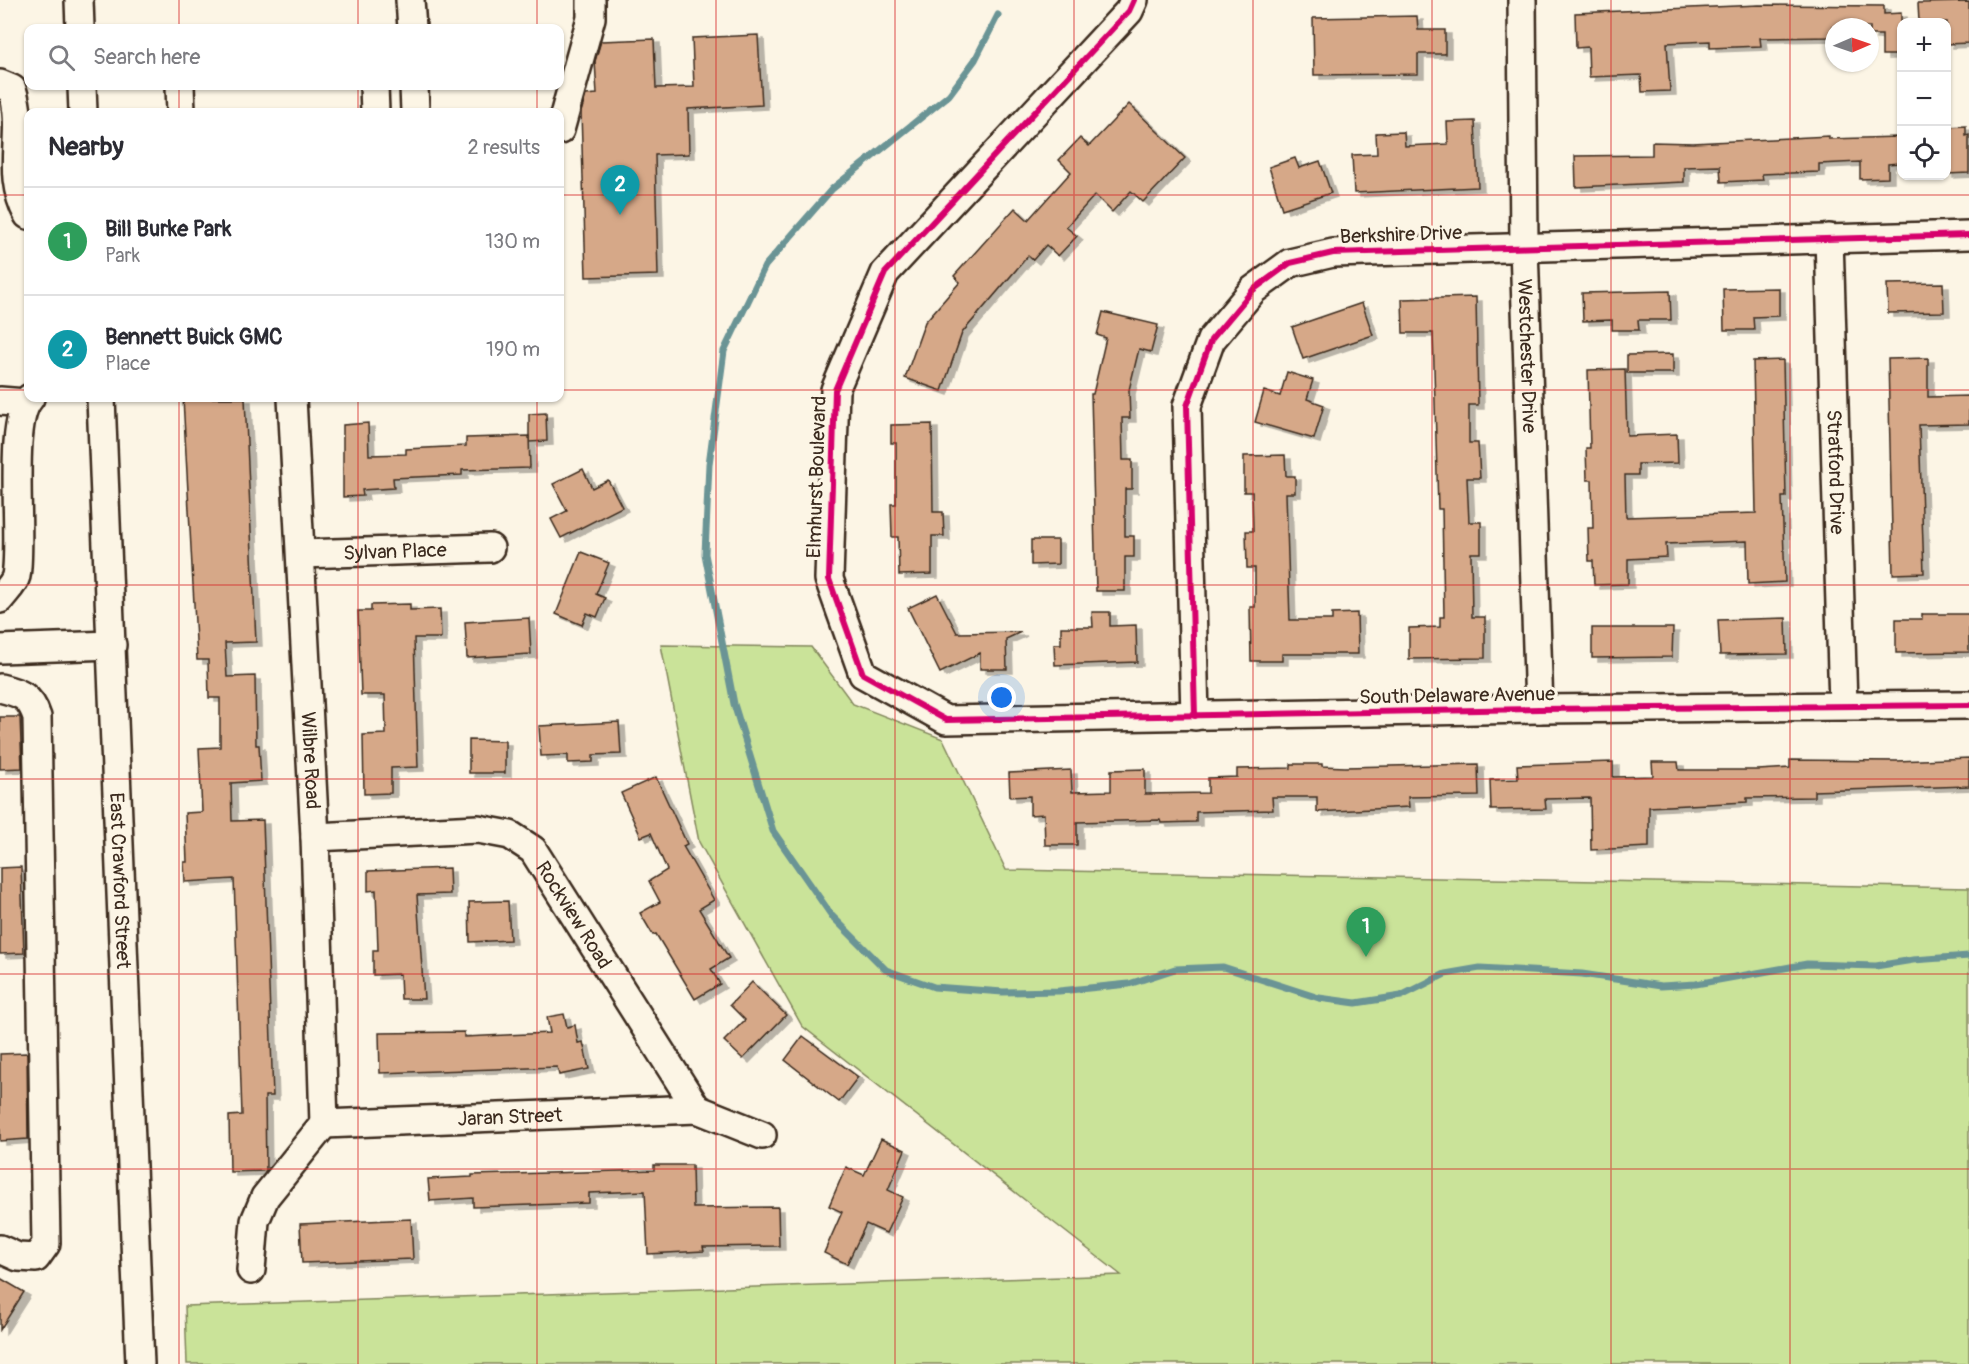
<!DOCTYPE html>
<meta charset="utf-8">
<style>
body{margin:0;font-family:Pangolin,sans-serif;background:#f2f2f3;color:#2b2b33}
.controls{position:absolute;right:18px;top:18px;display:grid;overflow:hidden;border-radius:12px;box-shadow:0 2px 4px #0004}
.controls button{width:54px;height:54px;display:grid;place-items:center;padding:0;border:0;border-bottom:2px solid #e1e1e2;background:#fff;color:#2b2b33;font:30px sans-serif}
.compass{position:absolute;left:1825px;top:18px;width:54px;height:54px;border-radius:50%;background:#fff;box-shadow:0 2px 4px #0004;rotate:88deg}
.you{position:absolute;left:1002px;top:698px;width:21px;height:21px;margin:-15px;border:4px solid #fff;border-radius:50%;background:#1a73e8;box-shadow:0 0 0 9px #1a73e833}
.badge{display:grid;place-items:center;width:39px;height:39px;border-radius:50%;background:#d1495b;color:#fff;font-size:20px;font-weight:700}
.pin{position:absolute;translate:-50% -50px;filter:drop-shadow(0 2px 3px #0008)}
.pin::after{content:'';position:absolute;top:32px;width:21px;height:18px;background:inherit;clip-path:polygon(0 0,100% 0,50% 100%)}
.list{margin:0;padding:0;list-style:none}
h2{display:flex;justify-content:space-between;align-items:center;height:78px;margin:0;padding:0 24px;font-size:26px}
h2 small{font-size:20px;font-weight:400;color:#7c7c81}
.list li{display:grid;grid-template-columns:39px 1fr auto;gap:18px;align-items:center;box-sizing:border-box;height:108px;padding:0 24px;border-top:2px solid #e1e1e2}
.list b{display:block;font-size:22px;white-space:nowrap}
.list p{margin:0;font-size:20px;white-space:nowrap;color:#7c7c81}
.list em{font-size:20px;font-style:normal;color:#7c7c81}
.icon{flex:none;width:33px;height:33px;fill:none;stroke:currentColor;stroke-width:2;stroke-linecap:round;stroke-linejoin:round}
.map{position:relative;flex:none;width:1969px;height:1364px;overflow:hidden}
.search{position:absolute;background:#fff;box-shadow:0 2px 4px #0004;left:24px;top:24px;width:540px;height:66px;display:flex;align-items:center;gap:15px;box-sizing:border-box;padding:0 21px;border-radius:12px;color:#7c7c81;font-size:22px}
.panel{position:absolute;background:#fff;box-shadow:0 2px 4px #0004;left:24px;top:108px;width:540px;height:294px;border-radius:12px}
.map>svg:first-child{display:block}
</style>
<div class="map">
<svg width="1969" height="1364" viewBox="0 0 1969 1364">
<defs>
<filter id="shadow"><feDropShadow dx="6" dy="4" stdDeviation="0" flood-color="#0004"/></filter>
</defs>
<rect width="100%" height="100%" fill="#fcf5e5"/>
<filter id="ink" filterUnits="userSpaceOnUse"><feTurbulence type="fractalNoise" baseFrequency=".0167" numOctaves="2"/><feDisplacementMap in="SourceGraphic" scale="12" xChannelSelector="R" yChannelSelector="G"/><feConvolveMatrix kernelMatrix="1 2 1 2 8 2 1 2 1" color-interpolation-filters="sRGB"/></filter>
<g filter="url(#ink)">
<polygon fill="#cae399" stroke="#82865c" stroke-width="1.5" points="661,645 811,647 853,704 943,739 1006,870 1969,888 1969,1364 187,1364 185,1306 1121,1275 802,1026 699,842"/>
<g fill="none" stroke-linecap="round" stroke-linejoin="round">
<polyline stroke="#6b9495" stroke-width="7" points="998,15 975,60 949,95 832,189 765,266 724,351 709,464 705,554 734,704 773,831 832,916 886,970 934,987 1003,992 1059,991 1129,984 1175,969 1223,967 1319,998 1356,1003 1401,996 1445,974 1480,968 1582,974 1661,986 1696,984 1807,964 1876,966 1913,960 1969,956"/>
</g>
<g fill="#d6a888" stroke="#3b2a1e" stroke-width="1.5" filter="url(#shadow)">
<polygon points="1969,2 1969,43 1947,44 1947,22 1919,22 1918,3"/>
<polygon points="1759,5 1884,6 1884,14 1901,13 1901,55 1882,55 1882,35 1870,35 1870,27 1833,27 1833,37 1760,38 1761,46 1710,48 1710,41 1667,43 1670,91 1642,92 1641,75 1589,77 1588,47 1576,48 1575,13"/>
<polygon points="1417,16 1418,30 1445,30 1445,54 1418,54 1418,74 1314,75 1313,18"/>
<polygon points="758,35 762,105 688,109 689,154 655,155 658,275 586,277 581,112 586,95 597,94 595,61 601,41 654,39 656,88 694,87 692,38"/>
<polygon points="1129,104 1185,158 1143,202 1131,191 1112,212 1095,195 1066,227 1077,236 1058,256 1046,245 1033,260 1028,256 962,333 942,391 905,378 925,322 960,282 954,276 1015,208 1028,220 1071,172 1059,160 1080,138 1089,146"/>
<polygon points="1475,121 1478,187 1354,193 1352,155 1377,154 1376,133 1404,132 1405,146 1448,144 1447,122"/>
<polygon points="1966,126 1966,136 1969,135 1969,173 1947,174 1947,127"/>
<polygon points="1829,136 1829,139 1898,137 1899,163 1888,164 1888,178 1860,179 1860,162 1819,164 1819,172 1762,174 1763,180 1721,182 1720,166 1684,167 1684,182 1576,187 1575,156 1652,155 1652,142 1693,143"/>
<polygon points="1295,158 1299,168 1320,161 1331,193 1282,209 1269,167"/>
<polygon points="1943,283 1944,312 1888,313 1887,284"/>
<polygon points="1779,288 1779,316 1753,317 1754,330 1724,330 1723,289"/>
<polygon points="1670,291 1671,320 1638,320 1639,330 1612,330 1612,320 1583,321 1582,293"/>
<polygon points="1476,297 1478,405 1469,405 1469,443 1478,443 1480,478 1467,478 1469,522 1481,522 1481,553 1471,553 1472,617 1485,617 1485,658 1409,659 1409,628 1440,627 1440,617 1444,617 1442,509 1438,509 1433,333 1403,333 1402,299"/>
<polygon points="1362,303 1373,335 1303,359 1292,327"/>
<polygon points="1103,312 1158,325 1151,352 1139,349 1129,390 1130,418 1122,418 1123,460 1132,460 1132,489 1125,489 1125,536 1134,536 1134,557 1125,557 1125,591 1096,591 1091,394 1093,394 1106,338 1097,335"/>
<polygon points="1673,354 1673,373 1627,373 1627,355"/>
<polygon points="1928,358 1928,397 1969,396 1969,424 1919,425 1924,573 1893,574 1888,359"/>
<polygon points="1783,360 1786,497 1782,497 1785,582 1748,584 1747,541 1666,544 1667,557 1628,559 1628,584 1594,585 1593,561 1589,561 1588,528 1593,528 1592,480 1587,480 1586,448 1590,448 1588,370 1625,369 1627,436 1677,434 1678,463 1638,464 1638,475 1625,475 1626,517 1756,513 1753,361"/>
<polygon points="1287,372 1313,380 1307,399 1324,405 1314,439 1255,422 1264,391 1280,396"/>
<polygon points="183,398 245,398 256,642 225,643 227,677 255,676 256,745 259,745 261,781 231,783 232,821 263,820 273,1096 265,1096 266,1171 230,1172 229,1116 242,1115 234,879 185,882 184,862 187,862 185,813 202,812 199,748 220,747 220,698 209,698 208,660 197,660"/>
<polygon points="546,413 547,441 529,442 529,414"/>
<polygon points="368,423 369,455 406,454 406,449 466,446 466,438 529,436 530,468 462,470 462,475 393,478 394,488 362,490 363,496 343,497 343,425"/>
<polygon points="932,424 933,512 943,512 944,536 932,536 932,574 899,575 898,537 892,537 891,504 896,504 896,443 891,443 891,425"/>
<polygon points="1285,455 1286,476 1295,476 1295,493 1286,493 1290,620 1332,620 1332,614 1357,613 1358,654 1282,654 1282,661 1251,661 1250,607 1255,607 1255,568 1247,568 1246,531 1253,531 1252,492 1244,492 1244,456"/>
<polygon points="583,469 592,488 608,480 622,507 561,538 551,519 567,511 553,484"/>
<polygon points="1031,540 1058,540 1058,564 1031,565"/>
<polygon points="581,552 609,563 596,594 605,598 597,617 587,613 582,625 556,614"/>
<polygon points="937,594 957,633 1021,632 1006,639 1007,669 980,669 980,653 940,673 908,608"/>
<polygon points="410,604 410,610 440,609 441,638 414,638 418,767 391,768 391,793 364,794 363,735 386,734 385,695 361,695 358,611 371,611 371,605"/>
<polygon points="1092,612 1110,612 1110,626 1136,625 1137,662 1055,665 1054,644 1061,644 1061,627 1093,627"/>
<polygon points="1922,614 1969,614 1969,652 1896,653 1896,619 1922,619"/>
<polygon points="529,618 531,654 467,658 465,622"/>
<polygon points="1786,618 1787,654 1720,655 1718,620"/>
<polygon points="1592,628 1673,628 1672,657 1592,658"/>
<polygon points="0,717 20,717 22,768 0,769"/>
<polygon points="619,722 621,754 593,755 593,762 568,763 568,755 541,756 539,726"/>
<polygon points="469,740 505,741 505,773 469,773"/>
<polygon points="1969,758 1969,786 1814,791 1814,797 1747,798 1747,802 1649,807 1649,847 1591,850 1590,798 1545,799 1546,809 1491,810 1490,780 1518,779 1517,765 1613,762 1613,777 1653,776 1652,762 1678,762 1679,770 1758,770 1790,768 1790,760 1897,761"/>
<polygon points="1291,764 1322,764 1322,766 1345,767 1478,764 1479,796 1408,797 1409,807 1317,812 1317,797 1272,797 1273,810 1196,812 1196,822 1161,823 1160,820 1077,822 1077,845 1045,845 1044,814 1030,815 1030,796 1010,797 1009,773 1071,770 1072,792 1111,791 1111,770 1145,769 1145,794 1208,793 1208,778 1237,777 1237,769 1291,768"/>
<polygon points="656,777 687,844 683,846 714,900 699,909 729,958 711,969 720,984 695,999 656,934 653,935 640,913 660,902 649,881 667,870 651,833 641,837 621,793"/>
<polygon points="21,867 24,953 0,954 0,868"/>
<polygon points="449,868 450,894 417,895 424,999 401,999 400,974 373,975 373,950 378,950 376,890 368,891 368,871"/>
<polygon points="508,901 510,940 470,942 469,902"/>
<polygon points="752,982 786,1015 743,1059 724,1041 745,1020 730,1005"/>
<polygon points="564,1014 567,1027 575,1025 578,1043 583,1042 589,1069 559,1075 557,1067 380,1073 379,1033 464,1032 464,1037 550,1033 547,1017"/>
<polygon points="803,1036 858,1077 839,1102 785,1060"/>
<polygon points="27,1053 28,1139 0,1141 0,1054"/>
<polygon points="881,1139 905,1150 888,1190 903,1197 886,1233 866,1224 847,1264 824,1253 842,1212 829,1206 846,1167 864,1175"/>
<polygon points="654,1165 692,1165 693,1208 778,1207 779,1246 703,1247 704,1251 648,1254 645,1191 589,1193 589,1203 473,1207 473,1198 430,1201 428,1179 472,1177 472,1175 654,1170"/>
<polygon points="411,1219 413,1259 302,1263 300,1224"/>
<polygon points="0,1278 24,1292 0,1330"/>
</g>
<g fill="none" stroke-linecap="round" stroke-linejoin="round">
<g stroke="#3b2a1e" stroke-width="32">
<g id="minor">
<polyline points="79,0 80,28"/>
<polyline points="410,0 412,28"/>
<polyline points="1134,0 1129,11 885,273 835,390 829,579 863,674 946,720 1539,709 1969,705"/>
<path id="s1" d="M 1522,0 L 1524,246 L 1539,709"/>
<path d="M 0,84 L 12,89 C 27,133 4,170 28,215"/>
<polyline points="82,86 83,112"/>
<polyline points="180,86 181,112"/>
<polyline points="374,86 375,112"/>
<polyline points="414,86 415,112"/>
<polyline points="560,130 591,18 591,0"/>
<path id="s2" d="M 1829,238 L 1843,705"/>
<path id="s3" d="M 101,398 L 140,1364"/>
<path id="s4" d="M 292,398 L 315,837 L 324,1124"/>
<polyline points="0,401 25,403"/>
<path id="s5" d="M 301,554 L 490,548"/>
<path d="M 0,599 C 5,592 14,584 16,576 C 23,538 7,423 30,398"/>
<polyline points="0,649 112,645"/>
<path d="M 0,688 C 21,693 30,696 37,717 L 46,1244 L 36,1258 L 18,1257 L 0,1249"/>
<polyline points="1195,716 1187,406 1211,340 1253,290 1290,263 1333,253 1969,235"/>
<path id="s6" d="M 315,837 L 478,829 L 510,835 L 533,850 L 697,1109"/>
<path id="s7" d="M 324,1124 L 697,1109 L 762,1135"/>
<polyline points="251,1270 255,1221 265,1197 324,1124"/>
</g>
</g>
<use href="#minor" stroke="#fcf5e5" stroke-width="27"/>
<g stroke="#fcf5e5" stroke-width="10">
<g id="cycleway">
<polyline points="1134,0 1129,11 885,273 835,390 829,579 863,674 946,720 1539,709 1969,705"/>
<polyline points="1195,716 1187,406 1211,340 1253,290 1290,263 1333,253 1969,235"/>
</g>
</g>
<use href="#cycleway" stroke="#d6006c" stroke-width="6"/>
</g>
</g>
<path fill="none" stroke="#d62828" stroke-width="1.5" stroke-opacity="0.55" d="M 179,0 L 179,28M 358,0 L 358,28M 537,0 L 537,28M 716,0 L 716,1364M 895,0 L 895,1364M 1074,0 L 1074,1364M 1253,0 L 1253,1364M 1432,0 L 1432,1364M 1611,0 L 1611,1364M 1790,0 L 1790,1364M 179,86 L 179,112M 358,86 L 358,112M 537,86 L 537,112M 0,195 L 28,195M 560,195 L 1969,195M 0,390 L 28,390M 560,390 L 1969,390M 179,398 L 179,1364M 358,398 L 358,1364M 537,398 L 537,1364M 0,585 L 1969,585M 0,779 L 1969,779M 0,974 L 1969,974M 0,1169 L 1969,1169"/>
<g text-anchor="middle" stroke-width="6" stroke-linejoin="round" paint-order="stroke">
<g font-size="20" fill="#3b2a1e" stroke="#fcf5e5">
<text transform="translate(1401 234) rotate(-2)" y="7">Berkshire Drive</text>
<text dy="7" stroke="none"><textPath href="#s1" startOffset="356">Westchester Drive</textPath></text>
<text dy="7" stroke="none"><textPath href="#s2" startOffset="234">Stratford Drive</textPath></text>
<text transform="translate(816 477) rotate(-88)" y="7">Elmhurst Boulevard</text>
<text dy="7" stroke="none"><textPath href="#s5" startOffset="94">Sylvan Place</textPath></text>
<text transform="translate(1457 695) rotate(-1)" y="7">South Delaware Avenue</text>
<text dy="7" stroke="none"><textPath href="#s4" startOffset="363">Wilbre Road</textPath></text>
<text dy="7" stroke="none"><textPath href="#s3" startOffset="483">East Crawford Street</textPath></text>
<text dy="7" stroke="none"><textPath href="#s6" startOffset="300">Rockview Road</textPath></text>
<text dy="7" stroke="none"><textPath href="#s7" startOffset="186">Jaran Street</textPath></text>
</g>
</g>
</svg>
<div class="controls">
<button>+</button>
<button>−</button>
<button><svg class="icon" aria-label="locate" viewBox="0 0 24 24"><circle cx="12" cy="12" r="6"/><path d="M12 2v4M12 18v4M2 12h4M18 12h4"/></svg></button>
</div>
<svg class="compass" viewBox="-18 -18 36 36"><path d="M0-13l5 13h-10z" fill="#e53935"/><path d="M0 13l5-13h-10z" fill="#7c7c81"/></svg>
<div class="you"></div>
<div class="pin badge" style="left:1366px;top:957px;background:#2e9e5b">1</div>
<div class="pin badge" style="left:620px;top:215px;background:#0f9aa8">2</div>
<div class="search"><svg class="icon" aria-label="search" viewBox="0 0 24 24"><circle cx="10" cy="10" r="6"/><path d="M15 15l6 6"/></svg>Search here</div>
<section class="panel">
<h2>Nearby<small>2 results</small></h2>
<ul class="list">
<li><span class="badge" style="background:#2e9e5b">1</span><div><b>Bill Burke Park</b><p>Park</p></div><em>130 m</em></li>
<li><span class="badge" style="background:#0f9aa8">2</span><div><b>Bennett Buick GMC</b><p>Place</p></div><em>190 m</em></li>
</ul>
</section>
</div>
